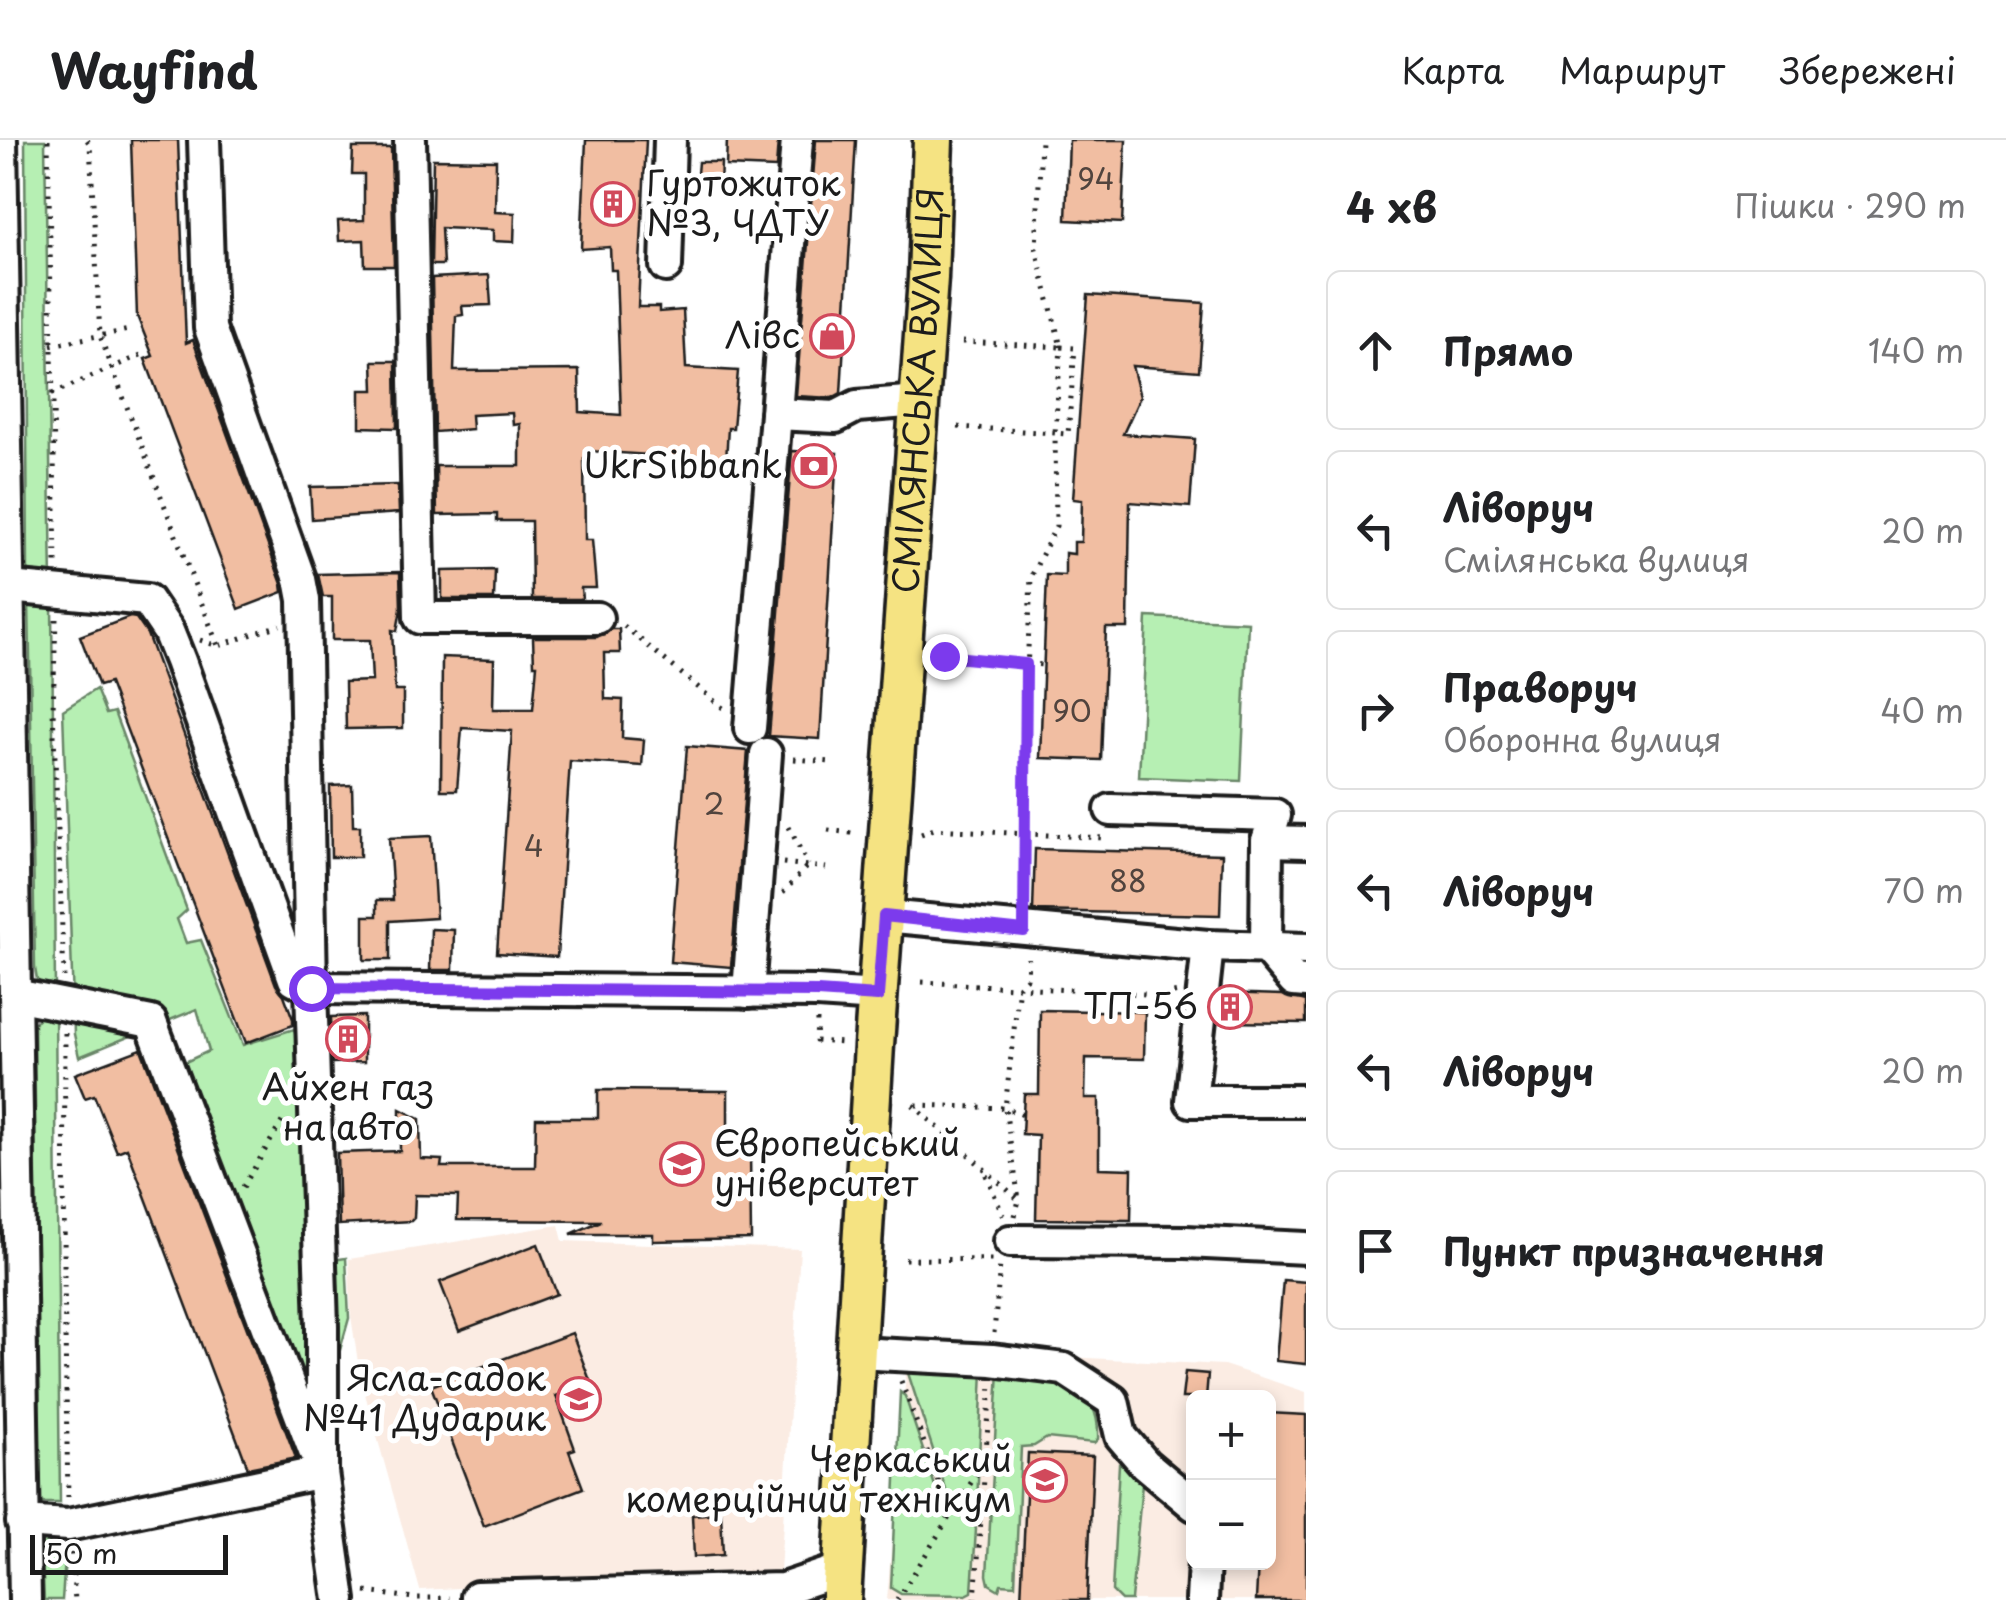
<!DOCTYPE html>
<html lang="uk">
<meta charset="utf-8">
<style>
body{margin:0;font-family:"Playpen Sans",sans-serif;background:#f2f2f2;color:#202124}
.controls{position:absolute;right:30px;bottom:30px;display:grid;overflow:hidden;border-radius:15px;box-shadow:0 5px 15px #0003}
.controls button{width:90px;height:90px;display:grid;place-items:center;padding:0;border:0;border-bottom:2px solid #e0e0e0;background:#fff;color:#202124;font:50px sans-serif}
.scale{position:absolute;left:30px;bottom:25px;width:198px;box-sizing:border-box;padding-left:10px;border:5px solid #1c1c1c;border-top:0;font-size:28px;line-height:35px;white-space:nowrap;color:#1c1c1c;-webkit-text-stroke:8px #fff;paint-order:stroke}
.stop{position:absolute;width:30px;height:30px;margin:-22px;border:8px solid #7c3aed;border-radius:50%;background:#fff}
.stop.end{background:#7c3aed;border-color:#fff;box-shadow:0 2px 10px #0008}
.list{margin:0;padding:0;list-style:none}
h2{display:flex;justify-content:space-between;align-items:center;height:130px;margin:0;padding:0 40px;font-size:42px}
h2 small{font-size:32px;font-weight:400;color:#757577}
.list li{display:grid;grid-template-columns:65px 1fr auto;gap:30px;align-items:center;box-sizing:border-box;height:160px;margin:0 20px 20px;padding:0 20px;border:2px solid #e0e0e0;border-radius:15px}
.list b{display:block;font-size:38px;white-space:nowrap}
.list p{margin:0;font-size:32px;white-space:nowrap;color:#757577}
.list em{font-size:32px;font-style:normal;color:#757577}
.icon{flex:none;width:55px;height:55px;fill:none;stroke:currentColor;stroke-width:2;stroke-linecap:round;stroke-linejoin:round}
.map{position:relative;flex:none;width:1306px;height:1460px;overflow:hidden}
header{display:flex;align-items:center;gap:60px;box-sizing:border-box;height:140px;padding:0 50px;background:#fff;border-bottom:2px solid #e0e0e0}
header strong{font-size:48px}
nav{display:flex;gap:55px;margin-inline-start:auto;font-size:35px}
main{display:flex}
aside{flex:1;background:#fff}
.map>svg:first-child{display:block}
</style>
<header>
<strong>Wayfind</strong>
<nav><a>Карта</a><a>Маршрут</a><a>Збережені</a></nav>
</header>
<main>
<div class="map">
<svg width="1306" height="1460" viewBox="0 0 1306 1460">
<rect width="100%" height="100%" fill="#fff"/>
<filter id="ink" filterUnits="userSpaceOnUse"><feTurbulence type="fractalNoise" baseFrequency=".01" numOctaves="2"/><feDisplacementMap in="SourceGraphic" scale="20" xChannelSelector="R" yChannelSelector="G"/><feConvolveMatrix kernelMatrix="1 2 1 2 8 2 1 2 1" color-interpolation-filters="sRGB"/></filter>
<g filter="url(#ink)">
<g fill="#fbece3" fill-rule="evenodd">
<polygon points="559,1085 563,1101 800,1109 780,1432 420,1450 360,1236 351,1176 349,1119"/>
<path d="M 1029,1215 L 1224,1225 L 1306,1252 L 1306,1460 L 887,1460 L 907,1221 ZM 1194,1258 L 1268,1258 L 1268,1422 L 1194,1422 Z"/>
</g>
<g fill="#b6efb3" stroke="#698668" stroke-width="2.5">
<polygon points="25,0 45,0 52,445 28,430"/>
<polygon points="29,459 52,460 55,855 37,840 35,828"/>
<polygon points="1147,477 1248,482 1241,641 1139,637"/>
<polygon points="96,549 106,574 114,572 187,770 177,779 186,803 201,800 243,905 294,889 305,936 314,1123 346,1118 349,1178 317,1292 181,924 209,911 197,869 79,917 74,894 63,570"/>
<polygon points="55,870 60,1363 40,1363 34,883 43,873"/>
<polygon points="907,1230 983,1230 977,1363 973,1367 962,1367 948,1356"/>
<path d="M 999,1231 C 1046,1236 1101,1237 1098,1299 L 1094,1303 L 1047,1298 L 1034,1306 L 1021,1307 L 1015,1445 L 1001,1444 L 999,1450 L 989,1444 L 987,1435 Z"/>
<polygon points="900,1252 905,1256 943,1370 973,1381 976,1389 972,1452 966,1455 901,1454 891,1448"/>
<polygon points="1130,1323 1140,1336 1142,1344 1131,1460 1121,1460 1112,1451 1119,1324"/>
<polygon points="46,1389 50,1407 65,1419 62,1460 44,1460 41,1392"/>
</g>
<g fill="#f1bea2" stroke="#1c1c1c" stroke-width="2.5">
<polygon points="131,0 178,0 186,203 193,200 282,444 283,452 239,469 145,219 153,216 137,176"/>
<polygon points="586,0 646,0 638,167 659,167 659,172 683,170 686,228 738,231 733,288 728,288 726,320 590,311 590,319 584,319 585,395 585,400 592,400 596,448 581,448 582,459 532,459 531,381 497,381 497,374 437,375 436,326 520,326 520,284 513,285 512,273 471,275 472,289 435,292 432,138 489,135 491,165 462,166 463,175 456,176 454,231 579,230 580,272 621,275 616,130 611,130 610,107 581,109"/>
<polygon points="727,0 778,0 776,28 726,26"/>
<polygon points="816,0 856,0 841,253 832,258 796,256"/>
<polygon points="1069,0 1126,0 1122,83 1066,80"/>
<polygon points="353,8 391,8 394,126 365,126 364,100 339,101 338,81 364,80 364,34 352,34"/>
<polygon points="433,19 496,20 495,72 515,73 514,102 493,101 493,90 441,88 443,125 431,125"/>
<polygon points="698,22 721,22 720,46 696,45"/>
<polygon points="1088,155 1204,163 1199,231 1132,226 1140,257 1123,294 1195,299 1190,367 1130,362 1128,488 1106,488 1101,620 1040,618 1047,435 1065,436 1065,413 1074,414 1074,402 1081,402 1082,360 1073,359"/>
<polygon points="373,221 396,221 397,288 360,287 360,250 374,250"/>
<polygon points="792,311 837,313 820,599 769,596"/>
<polygon points="398,345 399,373 312,379 310,347"/>
<polygon points="495,430 494,459 442,459 442,431"/>
<polygon points="400,432 401,469 397,491 392,490 395,551 403,551 403,588 346,589 345,542 372,541 370,500 332,500 332,457 323,457 318,434"/>
<polygon points="130,477 136,478 147,494 276,845 284,855 293,879 293,885 246,903 109,543 99,546 80,496"/>
<polygon points="611,489 619,489 620,513 604,513 605,559 623,560 622,598 644,600 642,626 570,621 557,817 497,813 512,591 462,588 457,650 441,650 442,517 494,519 493,569 533,569 537,525 534,525 533,497 597,497"/>
<polygon points="687,606 748,611 731,827 670,822"/>
<polygon points="352,645 353,686 360,686 360,717 331,717 330,646"/>
<polygon points="431,696 436,778 390,781 390,820 364,820 364,776 377,776 377,760 393,760 389,698"/>
<polygon points="1035,709 1222,714 1220,775 1033,771"/>
<polygon points="431,789 454,790 453,830 430,830"/>
<polygon points="1222,853 1283,855 1306,861 1306,883 1219,882"/>
<polygon points="1040,870 1145,872 1144,919 1086,918 1085,958 1099,958 1099,1028 1132,1029 1131,1080 1036,1079 1038,995 1022,994 1024,954 1039,954"/>
<polygon points="364,876 364,922 332,923 331,877"/>
<polygon points="141,909 296,1318 297,1318 248,1328 127,1008 117,1012 94,955 85,958 75,934"/>
<polygon points="598,950 728,951 728,999 742,1002 750,1011 751,1099 653,1101 653,1094 571,1094 601,1081 457,1080 458,1056 415,1055 414,1078 411,1081 339,1085 337,1013 400,1011 400,969 420,979 421,1019 442,1020 441,1027 535,1027 536,978 598,978"/>
<polygon points="538,1104 557,1154 459,1191 440,1142"/>
<polygon points="1283,1140 1306,1142 1306,1224 1276,1221"/>
<polygon points="572,1193 591,1243 556,1256 575,1309 569,1311 583,1348 484,1386 431,1246"/>
<polygon points="1185,1232 1208,1234 1206,1258 1182,1258"/>
<polygon points="1268,1273 1306,1275 1306,1460 1256,1460 1258,1422 1268,1422"/>
<polygon points="1028,1313 1093,1316 1087,1460 1021,1460"/>
<polygon points="721,1373 723,1415 694,1417 692,1375"/>
</g>
<g fill="none" stroke-linecap="round" stroke-linejoin="round">
<g stroke="#1c1c1c" stroke-width="38">
<g id="minor">
<polyline points="1,0 25,1460"/>
<polyline points="204,0 210,188 300,439 304,460 311,848 322,1186 322,1332 340,1460"/>
<polyline points="410,0 420,478 597,478"/>
<polyline points="666,126 670,0"/>
<polyline points="776,274 797,0"/>
<polyline points="9,447 147,460 168,491 180,521 294,839 311,848 817,852 878,856"/>
<polyline points="750,588 776,274 836,277 857,266 919,261"/>
<polyline points="1111,670 1275,675 1267,701 1266,808 1294,841 1306,842"/>
<polyline points="1267,701 1306,702"/>
<polyline points="884,776 1208,806 1306,809"/>
<polyline points="1208,806 1191,961 1306,961"/>
<polyline points="748,852 766,614"/>
<polyline points="15,855 151,882 314,1311"/>
<polyline points="1010,1101 1186,1102 1306,1108"/>
<polyline points="856,1213 992,1220 1064,1229 1113,1261 1121,1296 1145,1324 1194,1365"/>
<polyline points="22,1382 68,1385 322,1332"/>
<polyline points="477,1457 783,1449 842,1429"/>
<polyline points="1202,1460 1204,1422"/>
</g>
</g>
<g stroke="#1c1c1c" stroke-width="45">
<g id="major">
<path id="s1" d="M 841,1460 L 874,905 L 928,138 L 933,0"/>
</g>
</g>
<g stroke="#1c1c1c" stroke-width="5" stroke-dasharray="2.5 8" stroke-linecap="butt">
<polyline points="48,0 56,423"/>
<polyline points="87,0 90,4 100,196 218,506"/>
<polyline points="962,202 1061,207 1036,109 1041,0"/>
<polyline points="51,205 129,190"/>
<polygon points="1061,207 1075,208 1068,294 1055,293"/>
<polyline points="52,254 141,215"/>
<polyline points="958,287 1055,293 1056,386 1031,437 1023,628 1025,762"/>
<polyline points="56,479 53,570 64,837"/>
<polyline points="624,486 723,568"/>
<polyline points="200,500 218,506 280,485"/>
<polyline points="944,516 1044,525"/>
<polyline points="794,619 832,622"/>
<polyline points="789,687 808,725"/>
<polyline points="828,690 859,694"/>
<polyline points="921,694 934,689 1104,698"/>
<polyline points="783,723 826,728"/>
<polyline points="783,753 808,725"/>
<polyline points="922,842 1163,855 1179,852"/>
<polyline points="817,880 816,901 844,903"/>
<polyline points="65,893 64,1138 68,1357"/>
<polyline points="913,965 1019,1060"/>
<polyline points="916,965 1005,968 1023,975"/>
<polyline points="986,1035 1003,1075"/>
<polyline points="243,1047 286,975"/>
<polyline points="1015,1076 1019,1060 1005,968 1019,846 1027,838 1028,818"/>
<polyline points="905,1119 992,1120"/>
<polyline points="994,1193 1000,1124"/>
<polyline points="901,1241 947,1364 983,1384"/>
<polyline points="71,1413 75,1460"/>
<polyline points="366,1452 414,1458 450,1458"/>
<polyline points="897,1460 986,1319"/>
<polyline points="975,1460 991,1244"/>
</g>
<use href="#minor" stroke="#fff" stroke-width="30"/>
<use href="#major" stroke="#f5e382" stroke-width="38"/>
</g>
</g>
<g fill="none" stroke-linecap="round" stroke-linejoin="round" filter="url(#ink)">
<polyline stroke="#7c3aed" stroke-width="12" points="311,848 817,852 878,856 884,776 1024,791 1026,524 944,516"/>
</g>
<defs>
<g id="building-ring" transform="scale(2.25)"><circle r="9.5" fill="#fff" stroke="#d1495b" stroke-width="1.5"/><path d="M-4-6H4V6H1V3H-1V6H-4ZM-2.5-4.3h1.7v1.8h-1.7ZM.8-4.3h1.7v1.8H.8ZM-2.5-1h1.7V.8h-1.7ZM.8-1h1.7V.8H.8Z" fill="#d1495b"/></g>
<g id="shop-ring" transform="scale(2.25)"><circle r="9.5" fill="#fff" stroke="#d1495b" stroke-width="1.5"/><path d="M-5-2.5h2.3a2.7 3.5 0 0 1 5.4 0H5L5.5 6h-11ZM-1.5-2.5h3a1.5 2.3 0 0 0-3 0Z" fill="#d1495b"/></g>
<g id="bank-ring" transform="scale(2.25)"><circle r="9.5" fill="#fff" stroke="#d1495b" stroke-width="1.5"/><path d="M-6-4H6V4H-6ZM0-2.3a2.3 2.3 0 1 0 0 4.6a2.3 2.3 0 1 0 0-4.6Z" fill="#d1495b"/></g>
<g id="university-ring" transform="scale(2.25)"><circle r="9.5" fill="#fff" stroke="#d1495b" stroke-width="1.5"/><path d="M0-5L7-2L0 1L-7-2ZM-4 1L0 2.5L4 1V4Q0 6-4 4Z" fill="#d1495b"/></g>
<g id="school-ring" transform="scale(2.25)"><circle r="9.5" fill="#fff" stroke="#d1495b" stroke-width="1.5"/><path d="M0-5L7-2L0 1L-7-2ZM-4 1L0 2.5L4 1V4Q0 6-4 4Z" fill="#d1495b"/></g>
</defs>
<g fill-rule="evenodd">
<use href="#building-ring" x="613" y="64"/>
<use href="#shop-ring" x="832" y="196"/>
<use href="#bank-ring" x="814" y="326"/>
<use href="#building-ring" x="1230" y="867"/>
<use href="#building-ring" x="348" y="899"/>
<use href="#university-ring" x="682" y="1024"/>
<use href="#school-ring" x="579" y="1259"/>
<use href="#university-ring" x="1045" y="1340"/>
</g>
<g text-anchor="middle" stroke-width="10" stroke-linejoin="round" paint-order="stroke">
<g font-size="30" fill="#51443e">
<text x="1096" y="50">94</text>
<text x="1072" y="582">90</text>
<text x="714" y="675">2</text>
<text x="534" y="717">4</text>
<text x="1128" y="752">88</text>
</g>
<g font-size="35" fill="#1c1c1c" stroke="#fff" text-anchor="end">
<text x="646" y="56" text-anchor="start">Гуртожиток<tspan x="646" dy="40">№3, ЧДТУ</tspan></text>
<text x="800" y="208">Лівс</text>
<text x="782" y="338">UkrSibbank</text>
<text x="1198" y="879">ТП-56</text>
<text x="348" y="960" text-anchor="middle">Айхен газ<tspan x="348" dy="40">на авто</tspan></text>
<text x="714" y="1016" text-anchor="start">Європейський<tspan x="714" dy="40">університет</tspan></text>
<text x="546" y="1251">Ясла-садок<tspan x="546" dy="40">№41 Дударик</tspan></text>
<text x="1012" y="1332">Черкаський<tspan x="1012" dy="40">комерційний технікум</tspan></text>
</g>
<g font-size="35" fill="#1c1c1c" stroke="#fff">
<text dy="12" stroke="none"><textPath href="#s1" startOffset="1212">СМІЛЯНСЬКА ВУЛИЦЯ</textPath></text>
</g>
</g>
</svg>
<div class="controls">
<button>+</button>
<button>−</button>
</div>
<div class="scale">50 m</div>
<div class="stop" style="left:311px;top:848px"></div>
<div class="stop end" style="left:944px;top:516px"></div>
</div>
<aside>
<h2>4 хв<small>Пішки · 290 m</small></h2>
<ul class="list">
<li><svg class="icon" aria-label="ahead" viewBox="0 0 24 24"><path d="M12 20V5M6 11l6-6 6 6"/></svg><div><b>Прямо</b></div><em>140 m</em></li>
<li><svg class="icon" aria-label="left" viewBox="0 0 24 24"><path d="M17 20v-9H6M10 6l-5 5 5 5"/></svg><div><b>Ліворуч</b><p>Смілянська вулиця</p></div><em>20 m</em></li>
<li><svg class="icon" aria-label="right" viewBox="0 0 24 24"><path d="M7 20v-9h11M14 6l5 5-5 5"/></svg><div><b>Праворуч</b><p>Оборонна вулиця</p></div><em>40 m</em></li>
<li><svg class="icon" aria-label="left" viewBox="0 0 24 24"><path d="M17 20v-9H6M10 6l-5 5 5 5"/></svg><div><b>Ліворуч</b></div><em>70 m</em></li>
<li><svg class="icon" aria-label="left" viewBox="0 0 24 24"><path d="M17 20v-9H6M10 6l-5 5 5 5"/></svg><div><b>Ліворуч</b></div><em>20 m</em></li>
<li><svg class="icon" aria-label="arrive" viewBox="0 0 24 24"><path d="M6 21V4h12l-3 4 3 4H6"/></svg><div><b>Пункт призначення</b></div></li>
</ul>
</aside>
</main>
